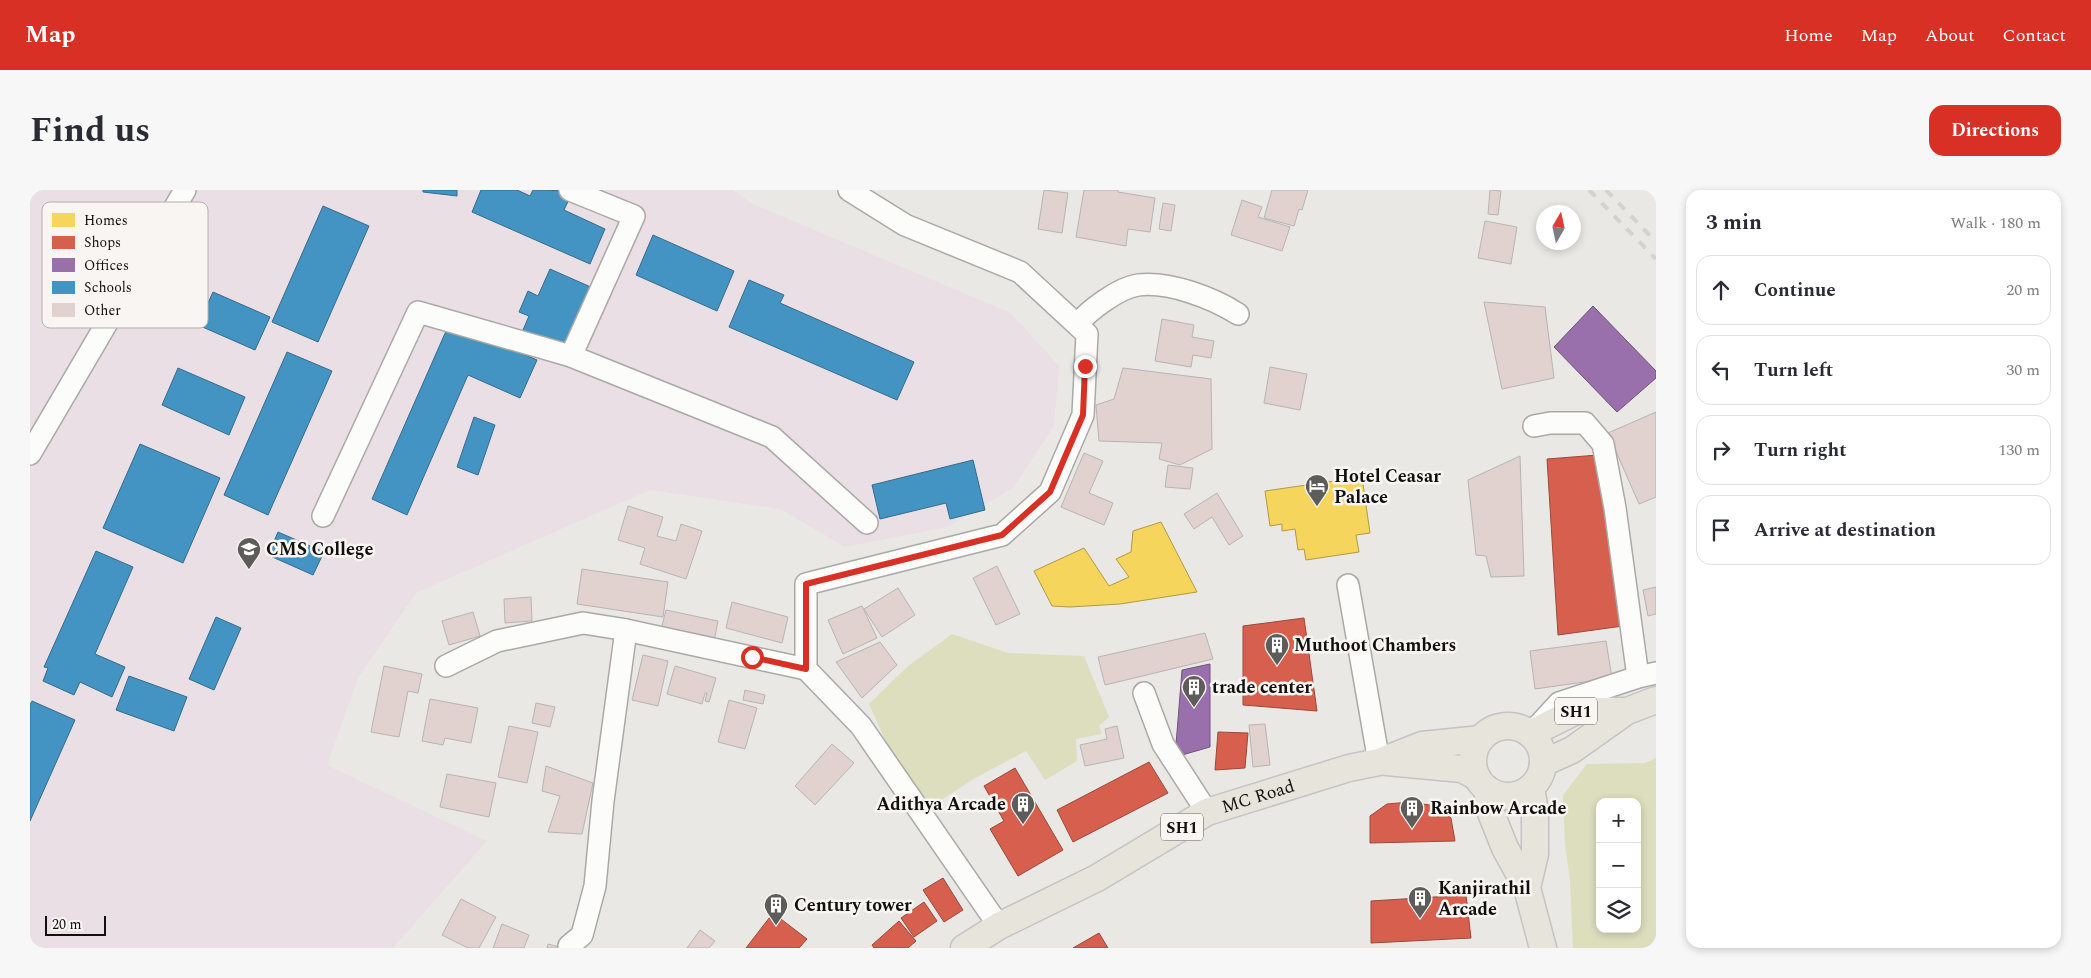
<!DOCTYPE html>
<meta charset="utf-8">
<style>
body{margin:0;font-family:Spectral,serif;background:#f7f7f7;color:#2b2b33}
.controls{position:absolute;right:15px;bottom:15px;display:grid;overflow:hidden;border-radius:10px;box-shadow:0 2px 8px #0003}
.controls button{width:45px;height:45px;display:grid;place-items:center;padding:0;border:0;border-bottom:1px solid #e1e1e2;background:#fff;color:#2b2b33;font:25px sans-serif}
.compass{position:absolute;left:1506px;top:15px;width:45px;height:45px;border-radius:50%;background:#fff;box-shadow:0 2px 8px #0003;rotate:9deg}
.scale{position:absolute;left:15px;bottom:12px;width:61px;box-sizing:border-box;padding-left:5px;border:2px solid #11100f;border-top:0;font-size:14px;line-height:18px;white-space:nowrap;color:#11100f;-webkit-text-stroke:4px #f8f5f2;paint-order:stroke}
.stop{position:absolute;width:15px;height:15px;margin:-11px;border:4px solid #d93025;border-radius:50%;background:#fff}
.stop.end{background:#d93025;border-color:#fff;box-shadow:0 1px 5px #0008}
.list{margin:0;padding:0;list-style:none}
h2{display:flex;justify-content:space-between;align-items:center;height:65px;margin:0;padding:0 20px;font-size:21px}
h2 small{font-size:16px;font-weight:400;color:#7c7c81}
.list li{display:grid;grid-template-columns:32px 1fr auto;gap:15px;align-items:center;box-sizing:border-box;height:70px;margin:0 10px 10px;padding:0 10px;border:1px solid #e1e1e2;border-radius:15px}
.list b{display:block;font-size:19px;white-space:nowrap}
.list em{font-size:16px;font-style:normal;color:#7c7c81}
.icon{flex:none;width:28px;height:28px;fill:none;stroke:currentColor;stroke-width:2;stroke-linecap:round;stroke-linejoin:round}
.map{position:relative;flex:none;width:1626px;height:758px;overflow:hidden;border-radius:15px}
header{display:flex;align-items:center;gap:30px;box-sizing:border-box;height:70px;padding:0 25px;background:#d93025;color:#fff}
header strong{font-size:24px}
nav{display:flex;gap:28px;margin-inline-start:auto;font-size:18px}
.intro{display:flex;align-items:center;justify-content:space-between;box-sizing:border-box;height:120px;padding:0 30px}
h1{margin:0;font-size:35px}
.button{padding:12px 22px;border-radius:15px;background:#d93025;color:#fff;font-size:18px;font-weight:700}
main{display:flex;gap:30px;padding:0 30px}
aside{flex:1;background:#fff;border-radius:15px;box-shadow:0 2px 8px #0003}
.map>svg:first-child{display:block}
</style>
<header>
<strong>Map</strong>
<nav><a>Home</a><a>Map</a><a>About</a><a>Contact</a></nav>
</header>
<div class="intro"><h1>Find us</h1><a class="button">Directions</a></div>
<main>
<div class="map">
<svg width="1626" height="758" viewBox="0 0 1626 758">
<rect width="100%" height="100%" fill="#eae8e5"/>
<polygon fill="#ebdfe6" points="0,0 703,0 721,13 981,123 1029,176 1024,236 983,298 918,337 815,357 750,319 620,300 386,403 328,488 297,575 457,651 363,758 0,758"/>
<g fill="#dcdebe" fill-rule="evenodd">
<polygon points="922,444 978,463 1054,466 1079,527 1069,536 1072,544 1046,549 1047,571 1015,590 996,561 945,588 899,618 861,563 839,514 878,476"/>
<path d="M 1626,568 L 1626,758 L 1543,758 L 1540,691 L 1535,654 L 1533,605 L 1557,574 L 1615,573 ZM 1570,612 L 1607,612 L 1607,739 L 1570,739 Z"/>
</g>
<g fill="#f6d55c" stroke="#b19a45">
<polygon points="1332,287 1340,343 1326,345 1329,362 1276,370 1274,359 1268,360 1265,339 1252,341 1252,334 1240,336 1235,301"/>
<polygon points="1131,332 1167,402 1090,414 1040,417 1022,416 1004,381 1054,358 1079,396 1099,387 1086,369 1101,362 1103,341"/>
</g>
<g fill="#d6604d" stroke="#9b483a">
<polygon points="1568,265 1593,436 1528,445 1517,269"/>
<polygon points="1274,428 1287,521 1213,515 1213,436"/>
<polygon points="1188,542 1218,543 1215,578 1185,580"/>
<polygon points="1119,572 1138,603 1043,652 1027,620"/>
<polygon points="985,578 1033,660 988,686 960,639 974,631 954,596"/>
<polygon points="1380,612 1406,616 1421,628 1425,651 1340,653 1340,626 1357,614"/>
<polygon points="913,688 933,720 914,732 893,700"/>
<polygon points="1436,705 1441,748 1341,753 1341,711"/>
<polygon points="894,712 907,731 884,747 871,728"/>
<polygon points="743,723 777,749 769,758 716,758"/>
<polygon points="869,731 886,751 878,758 844,758 842,755"/>
<polygon points="1069,743 1078,758 1043,758"/>
</g>
<g fill="#9970ab" stroke="#70537c">
<polygon points="1563,116 1626,181 1626,188 1587,222 1524,157"/>
<polygon points="1180,474 1180,557 1145,567 1152,480"/>
</g>
<g fill="#4393c3" stroke="#346c8d">
<polygon points="393,0 427,0 427,6 393,2"/>
<polygon points="451,0 487,0 500,6 503,0 543,1 534,20 575,39 560,74 442,22"/>
<polygon points="293,16 339,36 288,152 242,132"/>
<polygon points="623,45 704,81 687,121 606,85"/>
<polygon points="520,79 563,98 530,173 487,154 499,126 489,122 498,101 508,106"/>
<polygon points="719,90 754,105 750,113 884,172 867,210 699,137"/>
<polygon points="183,102 240,127 225,160 168,135"/>
<polygon points="420,132 507,170 490,208 438,185 377,325 342,309"/>
<polygon points="257,162 302,181 238,325 194,305"/>
<polygon points="148,178 215,207 199,245 132,215"/>
<polygon points="444,227 465,235 448,285 427,277"/>
<polygon points="110,254 190,288 153,373 73,338"/>
<polygon points="943,270 955,320 920,329 916,313 850,329 842,295"/>
<polygon points="248,342 294,362 283,385 238,365"/>
<polygon points="66,361 103,377 65,464 95,477 82,507 50,492 44,505 13,491 18,478 14,477"/>
<polygon points="186,427 211,438 184,500 159,489"/>
<polygon points="99,486 157,507 144,541 86,520"/>
<polygon points="2,511 45,530 0,631 0,515"/>
</g>
<g fill="#e1d2cf" stroke="#b6b4b3">
<polygon points="1014,0 1038,3 1032,43 1008,39"/>
<polygon points="1054,0 1088,0 1088,2 1125,8 1120,42 1098,39 1096,56 1046,47"/>
<polygon points="1242,0 1278,0 1272,20 1269,19 1264,36 1234,28"/>
<polygon points="1460,0 1471,1 1468,25 1458,24"/>
<polygon points="1212,10 1232,17 1228,27 1260,37 1252,61 1201,45"/>
<polygon points="1133,13 1145,15 1141,41 1129,39"/>
<polygon points="1455,31 1487,37 1481,74 1448,68"/>
<polygon points="1454,112 1515,117 1524,188 1472,199"/>
<polygon points="1132,129 1164,135 1162,147 1184,151 1181,168 1163,165 1161,177 1125,171"/>
<polygon points="1240,177 1277,184 1270,220 1234,213"/>
<polygon points="1093,178 1181,189 1182,259 1150,275 1129,269 1132,253 1069,251 1066,215 1084,209"/>
<polygon points="1626,222 1626,307 1609,314 1578,243"/>
<polygon points="1054,263 1073,271 1059,303 1083,313 1074,335 1031,317"/>
<polygon points="1490,266 1494,386 1461,387 1456,366 1446,365 1438,290"/>
<polygon points="1138,275 1163,278 1160,299 1135,297"/>
<polygon points="1187,303 1213,346 1199,355 1182,327 1164,339 1154,324"/>
<polygon points="598,316 633,327 627,346 646,351 651,334 672,341 656,389 610,374 615,358 588,350"/>
<polygon points="967,376 990,424 966,435 943,388"/>
<polygon points="552,379 638,392 633,427 547,414"/>
<polygon points="1626,397 1626,424 1618,426 1613,400"/>
<polygon points="868,398 885,425 852,447 834,419"/>
<polygon points="501,407 502,431 475,433 474,409"/>
<polygon points="702,412 758,427 752,453 696,438"/>
<polygon points="832,416 847,448 813,464 798,430"/>
<polygon points="636,420 688,431 684,451 631,440"/>
<polygon points="443,422 450,446 419,455 412,431"/>
<polygon points="1175,443 1183,469 1075,495 1068,467"/>
<polygon points="1576,451 1582,488 1505,499 1500,461"/>
<polygon points="850,452 867,475 832,508 806,472"/>
<polygon points="613,465 638,471 628,516 602,510"/>
<polygon points="354,476 392,484 388,503 378,501 369,547 341,542"/>
<polygon points="645,476 686,488 679,512 675,511 677,503 675,503 672,514 637,504"/>
<polygon points="715,500 735,505 733,514 713,510"/>
<polygon points="400,509 448,518 441,553 415,548 413,555 392,551"/>
<polygon points="699,510 727,518 715,559 688,552"/>
<polygon points="506,513 525,517 520,537 502,533"/>
<polygon points="1235,534 1240,575 1223,577 1219,535"/>
<polygon points="479,536 508,542 497,593 468,587"/>
<polygon points="1087,536 1094,568 1055,576 1050,555 1077,549 1075,539"/>
<polygon points="802,554 824,573 785,615 765,596"/>
<polygon points="516,576 563,593 552,644 518,642 530,606 512,601"/>
<polygon points="417,584 466,593 459,627 410,617"/>
<polygon points="431,709 466,727 449,758 438,758 412,745"/>
<polygon points="472,734 499,745 494,758 463,758"/>
<polygon points="670,740 685,751 679,758 657,758"/>
<polygon points="518,754 534,758 517,758"/>
</g>
<g fill="none" stroke-linecap="round" stroke-linejoin="round">
<g stroke="#aaa9a7" stroke-width="24">
<g id="minor">
<polyline points="540,0 604,26 541,166"/>
<polyline points="819,0 875,35 990,82 1057,144 1053,225 1020,302 972,345 776,394 776,479 831,536 969,736"/>
<path d="M 1047,134 C 1060,120 1088,98 1108,95 C 1139,91 1183,108 1208,124"/>
<polyline points="1504,236 1520,233 1555,233 1573,254 1585,318 1608,487"/>
<polyline points="0,264 155,0"/>
<polyline points="293,326 388,122 541,166 742,247 837,333"/>
<polyline points="1318,395 1349,572"/>
<polyline points="416,476 467,451 553,433 591,439 776,479"/>
<polyline points="1114,503 1133,554 1177,622"/>
<polyline points="1507,537 1529,513 1608,487 1626,483"/>
<polyline points="539,756 552,745 565,696 573,611 596,440"/>
</g>
</g>
<g stroke="#c4c3c1" stroke-width="29">
<g id="major">
<circle cx="1478" cy="571" r="35"/>
<polyline points="1500,544 1546,521 1597,521 1626,510"/>
<polyline points="1357,572 1432,579 1447,587"/>
<polyline points="1513,573 1542,560 1597,521"/>
<polyline points="1457,599 1461,623 1475,658 1497,698 1513,758"/>
<polyline points="1497,698 1505,664 1505,621 1501,598"/>
<path id="s1" d="M 934,758 L 969,736 L 1067,688 L 1177,622 L 1319,578 L 1349,572 L 1392,555 L 1451,549"/>
</g>
</g>
<use href="#minor" stroke="#fcfcfb" stroke-width="21"/>
<use href="#major" stroke="#e6e4db" stroke-width="26"/>
<g stroke="#d2d2d1" stroke-width="4" stroke-dasharray="9 9" stroke-linecap="butt">
<polyline points="1559,0 1626,69"/>
<polyline points="1576,0 1626,52"/>
</g>
</g>
<g fill="none" stroke-linecap="round" stroke-linejoin="round">
<polyline stroke="#d93025" stroke-width="6" points="722,467 776,479 776,394 972,345 1020,302 1053,225 1055,176"/>
</g>
<defs>
<g id="hotel-pin" transform="scale(1.25)"><path d="M0 17L-7.5 6A9.5 9.5 0 1 1 7.5 6Z" fill="#5d5c5a" stroke="#f8f5f2"/><path d="M-6-4.5h1.5V1H6V5H4.5V3h-9V5H-6ZM-4 0a1.8 1.8 0 1 1 3.6 0ZM.5 0V-2.5h3Q6-2.5 6 0Z" fill="#fff"/></g>
<g id="university-pin" transform="scale(1.25)"><path d="M0 17L-7.5 6A9.5 9.5 0 1 1 7.5 6Z" fill="#5d5c5a" stroke="#f8f5f2"/><path d="M0-5L7-2L0 1L-7-2ZM-4 1L0 2.5L4 1V4Q0 6-4 4Z" fill="#fff"/></g>
<g id="building-pin" transform="scale(1.25)"><path d="M0 17L-7.5 6A9.5 9.5 0 1 1 7.5 6Z" fill="#5d5c5a" stroke="#f8f5f2"/><path d="M-4-6H4V6H1V3H-1V6H-4ZM-2.5-4.3h1.7v1.8h-1.7ZM.8-4.3h1.7v1.8H.8ZM-2.5-1h1.7V.8h-1.7ZM.8-1h1.7V.8H.8Z" fill="#fff"/></g>
</defs>
<g fill-rule="evenodd">
<use href="#hotel-pin" x="1287" y="296"/>
<use href="#university-pin" x="219" y="359"/>
<use href="#building-pin" x="1247" y="455"/>
<use href="#building-pin" x="1164" y="497"/>
<use href="#building-pin" x="993" y="614"/>
<use href="#building-pin" x="1382" y="618"/>
<use href="#building-pin" x="1390" y="708"/>
<use href="#building-pin" x="746" y="715"/>
</g>
<g text-anchor="middle" stroke-width="5" stroke-linejoin="round" paint-order="stroke">
<g fill="#f8f5f2" stroke="#565553" stroke-width="1">
<rect x="1525" y="507.5" width="42" height="27" rx="4"/>
<rect x="1131" y="623.5" width="42" height="27" rx="4"/>
</g>
<g font-size="16" font-weight="bold" fill="#11100f">
<text x="1546" y="527">SH1</text>
<text x="1152" y="643">SH1</text>
</g>
<g font-size="18" font-weight="bold" fill="#11100f" stroke="#f8f5f2" text-anchor="start">
<text x="1304" y="292">Hotel Ceasar<tspan x="1304" dy="21">Palace</tspan></text>
<text x="236" y="365">CMS College</text>
<text x="1264" y="461">Muthoot Chambers</text>
<text x="1182" y="503">trade center</text>
<text x="976" y="620" text-anchor="end">Adithya Arcade</text>
<text x="1400" y="624">Rainbow Arcade</text>
<text x="1408" y="704">Kanjirathil<tspan x="1408" dy="21">Arcade</tspan></text>
<text x="764" y="721">Century tower</text>
</g>
<g font-size="18" fill="#11100f" stroke="#f8f5f2">
<text dy="6" stroke="none"><textPath href="#s1" startOffset="332">MC Road</textPath></text>
</g>
</g>
<rect x="12" y="12" width="166" height="126" rx="8" fill="#f8f5f2" stroke="#b3b0ae" stroke-width="1"/>
<rect x="22" y="23" width="23" height="14" fill="#f6d55c"/>
<rect x="22" y="46" width="23" height="13" fill="#d6604d"/>
<rect x="22" y="68" width="23" height="14" fill="#9970ab"/>
<rect x="22" y="91" width="23" height="13" fill="#4393c3"/>
<rect x="22" y="113" width="23" height="14" fill="#e1d2cf"/>
<g font-size="14" fill="#11100f">
<text x="54" y="35">Homes</text>
<text x="54" y="57">Shops</text>
<text x="54" y="80">Offices</text>
<text x="54" y="102">Schools</text>
<text x="54" y="125">Other</text>
</g>
</svg>
<div class="controls">
<button>+</button>
<button>−</button>
<button><svg class="icon" aria-label="layers" viewBox="0 0 24 24"><path d="M12 4l9 5-9 5-9-5zM3 14l9 5 9-5"/></svg></button>
</div>
<svg class="compass" viewBox="-18 -18 36 36"><path d="M0-13l5 13h-10z" fill="#e53935"/><path d="M0 13l5-13h-10z" fill="#7c7c81"/></svg>
<div class="scale">20 m</div>
<div class="stop" style="left:722px;top:467px"></div>
<div class="stop end" style="left:1055px;top:176px"></div>
</div>
<aside>
<h2>3 min<small>Walk · 180 m</small></h2>
<ul class="list">
<li><svg class="icon" aria-label="ahead" viewBox="0 0 24 24"><path d="M12 20V5M6 11l6-6 6 6"/></svg><div><b>Continue</b></div><em>20 m</em></li>
<li><svg class="icon" aria-label="left" viewBox="0 0 24 24"><path d="M17 20v-9H6M10 6l-5 5 5 5"/></svg><div><b>Turn left</b></div><em>30 m</em></li>
<li><svg class="icon" aria-label="right" viewBox="0 0 24 24"><path d="M7 20v-9h11M14 6l5 5-5 5"/></svg><div><b>Turn right</b></div><em>130 m</em></li>
<li><svg class="icon" aria-label="arrive" viewBox="0 0 24 24"><path d="M6 21V4h12l-3 4 3 4H6"/></svg><div><b>Arrive at destination</b></div></li>
</ul>
</aside>
</main>
